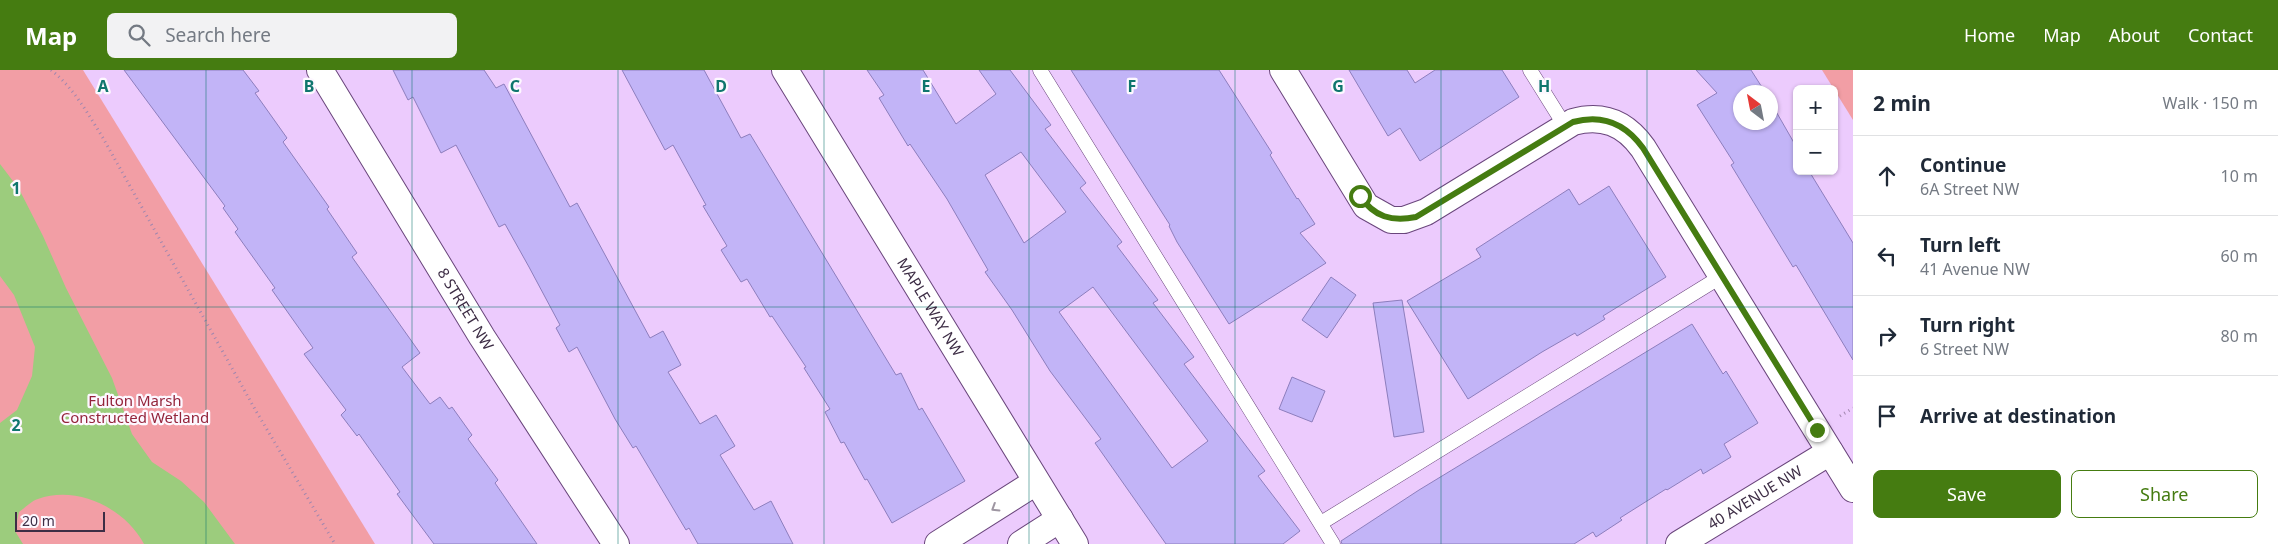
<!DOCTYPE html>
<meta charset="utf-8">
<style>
body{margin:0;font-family:"Noto Sans",sans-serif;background:#f2f2f3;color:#1f2937}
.controls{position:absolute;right:15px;top:15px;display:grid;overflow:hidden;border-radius:8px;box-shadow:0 1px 4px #0004}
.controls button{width:45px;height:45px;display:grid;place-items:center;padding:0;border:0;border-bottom:1px solid #e0e1e3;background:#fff;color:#1f2937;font:25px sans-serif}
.compass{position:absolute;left:1733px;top:15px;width:45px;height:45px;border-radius:50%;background:#fff;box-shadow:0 1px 4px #0004;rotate:328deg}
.scale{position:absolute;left:15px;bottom:12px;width:90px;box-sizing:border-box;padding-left:5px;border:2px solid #3d2d45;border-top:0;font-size:14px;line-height:18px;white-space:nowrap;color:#3d2d45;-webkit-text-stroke:4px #fdf8ff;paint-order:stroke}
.stop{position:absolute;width:15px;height:15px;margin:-11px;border:4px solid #457c11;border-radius:50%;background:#fff}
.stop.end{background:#457c11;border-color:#fff;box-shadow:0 1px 5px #0008}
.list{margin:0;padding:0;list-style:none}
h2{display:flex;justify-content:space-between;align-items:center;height:65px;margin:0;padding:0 20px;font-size:21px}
h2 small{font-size:16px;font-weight:400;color:#747a83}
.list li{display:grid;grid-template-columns:32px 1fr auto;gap:15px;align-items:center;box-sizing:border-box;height:80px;padding:0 20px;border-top:1px solid #e0e1e3}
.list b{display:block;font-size:19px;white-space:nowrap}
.list p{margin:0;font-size:16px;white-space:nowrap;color:#747a83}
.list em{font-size:16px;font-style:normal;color:#747a83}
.actions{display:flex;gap:10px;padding:15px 20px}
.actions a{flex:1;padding:11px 0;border:1px solid #457c11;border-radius:8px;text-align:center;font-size:18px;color:#457c11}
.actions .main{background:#457c11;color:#fff}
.icon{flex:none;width:28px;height:28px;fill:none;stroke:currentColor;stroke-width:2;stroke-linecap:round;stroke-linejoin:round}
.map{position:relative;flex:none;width:1853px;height:474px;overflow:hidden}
header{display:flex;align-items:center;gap:30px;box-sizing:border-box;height:70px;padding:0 25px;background:#457c11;color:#fff}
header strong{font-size:24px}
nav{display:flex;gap:28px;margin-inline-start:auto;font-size:18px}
.search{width:350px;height:45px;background:#f2f2f3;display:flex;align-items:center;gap:12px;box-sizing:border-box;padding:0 18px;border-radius:8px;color:#747a83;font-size:19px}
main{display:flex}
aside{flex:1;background:#fff}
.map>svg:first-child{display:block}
</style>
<header>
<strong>Map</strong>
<div class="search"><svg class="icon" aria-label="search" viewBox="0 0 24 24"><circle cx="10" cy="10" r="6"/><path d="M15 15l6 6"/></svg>Search here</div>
<nav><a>Home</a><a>Map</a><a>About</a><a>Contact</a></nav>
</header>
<main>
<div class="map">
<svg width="1853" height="474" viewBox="0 0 1853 474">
<rect width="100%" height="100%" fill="#eccbfd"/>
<g fill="#f29ea5">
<polygon points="0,0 83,0 375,474 0,474"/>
<polygon points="1822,0 1853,0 1853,50"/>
</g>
<path fill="#9ccc7d" d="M 0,94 L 19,119 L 43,166 L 66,218 L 112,308 L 132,364 L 152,392 L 181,411 L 204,432 L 235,474 L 144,474 C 125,438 77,415 38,429 C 31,431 25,438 19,442 L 15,461 L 23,474 L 0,474 L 0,353 L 17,340 L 32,306 L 35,277 L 14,225 L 0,206 Z"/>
<g fill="#c2b4f7" stroke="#8d7ebd" fill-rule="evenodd">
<polygon points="124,0 243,0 259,21 255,23 287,68 283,72 329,137 327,139 357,183 352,187 420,283 402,297 430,334 440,327 449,339 452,337 472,365 468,369 498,410 495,413 537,474 434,474 397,424 400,422 359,364 357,366 341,345 346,340 304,284 313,278 272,220 275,218 235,162 238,159 223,138 225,136"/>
<polygon points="393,0 484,0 496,18 504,14 570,137 577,133 650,268 663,261 681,295 668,302 700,354 716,345 735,376 720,385 754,440 771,431 793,474 698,474 689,458 686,460 636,376 633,378 615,349 577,277 569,282 556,258 560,255 529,197 505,154 499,157 456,75 441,83 413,27 408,30"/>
<polygon points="622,0 704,0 741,68 750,64 896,305 901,303 919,340 922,338 965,411 892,453 867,409 865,410 844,372 841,373 825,342 830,339 804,298 806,297 772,246 770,247 747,209 741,212 721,180 727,176 703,136 706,135 673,75 665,80"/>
<path d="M 867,0 L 923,0 L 956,54 L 996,24 L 979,0 L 1010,0 L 1051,55 L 1045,59 L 1086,113 L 1080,118 L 1122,172 L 1117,176 L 1158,230 L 1153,233 L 1194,287 L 1184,294 L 1265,401 L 1258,406 L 1300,461 L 1283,474 L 1166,474 L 1095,373 L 1101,369 L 1050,301 L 1012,240 L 985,202 L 988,200 L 947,129 L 910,74 L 908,76 L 879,28 L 884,25 ZM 1021,82 L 1066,142 L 1024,173 L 985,105 ZM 1093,217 L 1208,371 L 1172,398 L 1059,242 Z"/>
<polygon points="1071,0 1219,0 1272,83 1270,85 1297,129 1298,128 1315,154 1300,163 1326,193 1229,254 1177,172 1169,156 1170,155"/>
<polygon points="1349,0 1407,0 1415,13 1435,0 1502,0 1519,27 1420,91 1400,58 1388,66"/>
<polygon points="1696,0 1751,0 1765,22 1740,22 1740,52 1770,52 1770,31 1797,78 1797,101 1809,101 1853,173 1853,290 1796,195 1793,197 1731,95 1734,93 1697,35 1717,23"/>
<polygon points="1609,116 1666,207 1603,246 1605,249 1577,266 1575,263 1542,282 1468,329 1407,231 1481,187 1476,179 1569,119 1579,135"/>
<polygon points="1331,207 1356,225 1327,268 1302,250"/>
<polygon points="1402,230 1424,362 1394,367 1373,233"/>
<polygon points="1692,254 1723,304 1726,301 1758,353 1724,374 1731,387 1703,404 1701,399 1667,420 1666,419 1620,448 1622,450 1596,467 1593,462 1574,474 1342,474 1341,471 1419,420"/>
<polygon points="1292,307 1325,321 1312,352 1279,339"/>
</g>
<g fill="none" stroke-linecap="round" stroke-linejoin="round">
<g stroke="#6a467c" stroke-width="15">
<g id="service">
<polyline points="1040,0 1333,474"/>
<polyline points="1530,0 1565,56"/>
<polyline points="1321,453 1722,206"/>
</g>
</g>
<g stroke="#6a467c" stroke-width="28">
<g id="minor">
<path id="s1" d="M 320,0 L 482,267 L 616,474"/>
<path id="s2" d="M 785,0 L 1075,474"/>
<path d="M 1283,0 L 1366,136 L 1391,150 L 1404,150 L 1426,142 L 1573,52 C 1602,44 1625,53 1643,78 L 1853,419"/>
<polyline points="938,474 1036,412"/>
<polyline points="1021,474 1060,449"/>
<path id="s3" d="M 1679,474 L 1830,382"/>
</g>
</g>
<g stroke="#a187ae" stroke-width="3" stroke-dasharray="1 4" stroke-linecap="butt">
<path d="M 51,0 C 74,18 88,44 103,68 L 256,341 L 335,474"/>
<polyline points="1840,346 1853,338"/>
</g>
<use href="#service" stroke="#fff" stroke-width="14"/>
<use href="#minor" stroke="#fff" stroke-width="26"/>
</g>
<defs><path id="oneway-chevron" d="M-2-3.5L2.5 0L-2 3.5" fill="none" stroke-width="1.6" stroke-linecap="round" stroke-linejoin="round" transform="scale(1.25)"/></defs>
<use stroke="#9e96a2" href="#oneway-chevron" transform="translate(995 438) rotate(148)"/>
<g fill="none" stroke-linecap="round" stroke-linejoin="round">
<path stroke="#457c11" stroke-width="6" d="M 1360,126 C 1374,147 1392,152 1416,147 L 1573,52 C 1602,44 1625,53 1643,78 L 1817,360"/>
</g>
<path fill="none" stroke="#0f766e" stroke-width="1" stroke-opacity="0.55" d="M 206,0 L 206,474M 412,0 L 412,474M 618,0 L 618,474M 824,0 L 824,474M 1029,0 L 1029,474M 1235,0 L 1235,474M 1441,0 L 1441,474M 1647,0 L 1647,474M 0,237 L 1853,237"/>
<g text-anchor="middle" stroke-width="4.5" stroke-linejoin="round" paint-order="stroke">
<g font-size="15" fill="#3d2d45" stroke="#fdf8ff">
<text dy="5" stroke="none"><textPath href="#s2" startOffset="278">MAPLE WAY NW</textPath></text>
<text dy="5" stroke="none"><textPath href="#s1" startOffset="280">8 STREET NW</textPath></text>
<text dy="5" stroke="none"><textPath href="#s3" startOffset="89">40 AVENUE NW</textPath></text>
</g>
<g font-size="15" fill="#94243b" stroke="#fdf8ff">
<text x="135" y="336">Fulton Marsh<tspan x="135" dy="17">Constructed Wetland</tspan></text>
</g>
</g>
<g font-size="16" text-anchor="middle" font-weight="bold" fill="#0f766e" stroke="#fdf8ff" stroke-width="4.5" stroke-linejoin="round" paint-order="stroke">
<text x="103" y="22">A</text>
<text x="309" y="22">B</text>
<text x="515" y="22">C</text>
<text x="721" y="22">D</text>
<text x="926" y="22">E</text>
<text x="1132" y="22">F</text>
<text x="1338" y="22">G</text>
<text x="1544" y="22">H</text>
<text x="16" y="124">1</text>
<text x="16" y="361">2</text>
</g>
</svg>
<div class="controls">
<button>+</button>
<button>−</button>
</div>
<svg class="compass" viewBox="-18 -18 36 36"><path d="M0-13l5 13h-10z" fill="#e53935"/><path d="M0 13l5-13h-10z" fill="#747a83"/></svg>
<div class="scale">20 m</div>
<div class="stop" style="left:1360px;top:126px"></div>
<div class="stop end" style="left:1817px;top:360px"></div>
</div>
<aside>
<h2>2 min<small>Walk · 150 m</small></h2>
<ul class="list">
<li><svg class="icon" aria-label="ahead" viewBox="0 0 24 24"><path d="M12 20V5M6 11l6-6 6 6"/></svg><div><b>Continue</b><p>6A Street NW</p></div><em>10 m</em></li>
<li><svg class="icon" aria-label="left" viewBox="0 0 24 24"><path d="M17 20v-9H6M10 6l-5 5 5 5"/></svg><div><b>Turn left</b><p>41 Avenue NW</p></div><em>60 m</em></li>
<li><svg class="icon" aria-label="right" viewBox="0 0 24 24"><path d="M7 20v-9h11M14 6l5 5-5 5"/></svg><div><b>Turn right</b><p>6 Street NW</p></div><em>80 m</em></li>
<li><svg class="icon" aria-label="arrive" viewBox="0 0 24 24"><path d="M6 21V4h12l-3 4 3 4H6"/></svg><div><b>Arrive at destination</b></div></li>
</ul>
<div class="actions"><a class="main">Save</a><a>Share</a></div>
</aside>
</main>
